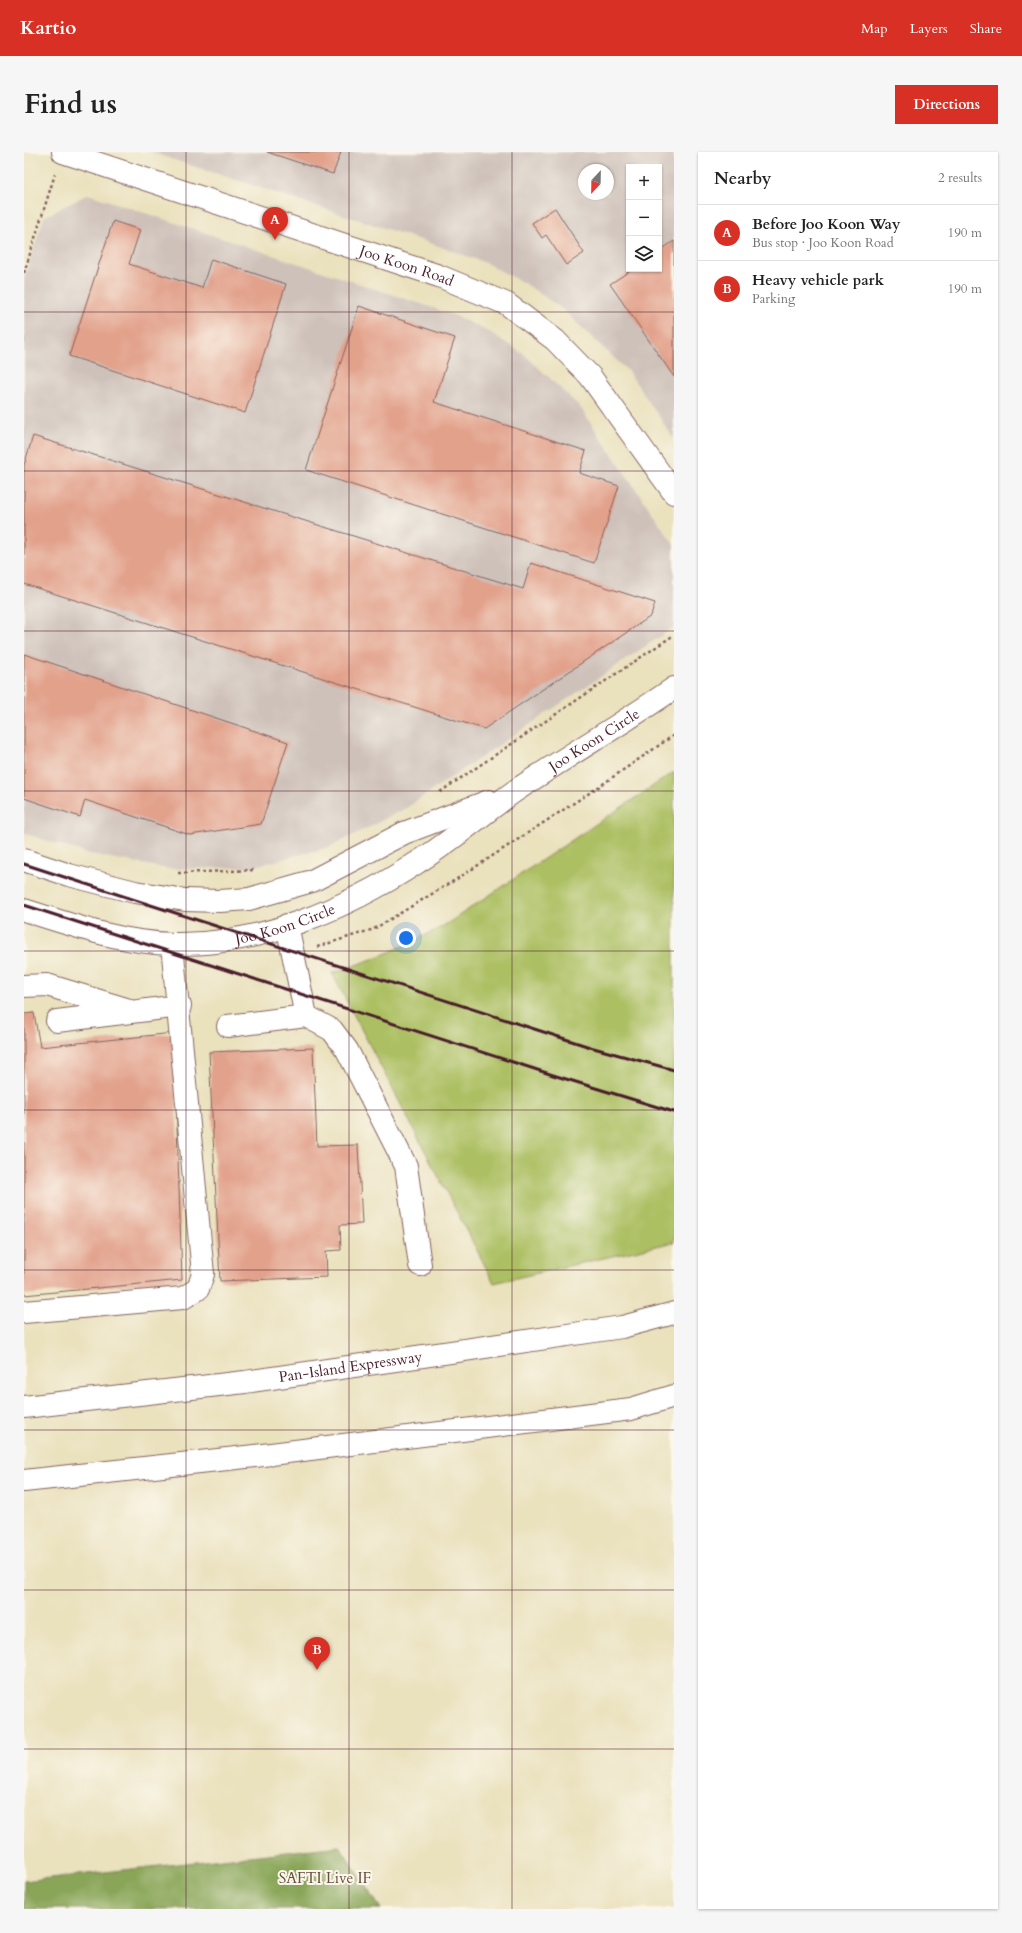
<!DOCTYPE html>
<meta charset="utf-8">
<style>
body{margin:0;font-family:Cardo,serif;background:#f6f6f6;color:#222}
.controls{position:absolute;right:12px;top:12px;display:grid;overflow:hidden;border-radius:0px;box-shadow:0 1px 3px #0004}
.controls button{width:36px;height:36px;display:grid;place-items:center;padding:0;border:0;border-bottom:1px solid #e0e0e0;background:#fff;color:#222;font:20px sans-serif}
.compass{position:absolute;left:554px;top:12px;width:36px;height:36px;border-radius:50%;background:#fff;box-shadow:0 1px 3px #0004;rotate:202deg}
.you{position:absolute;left:382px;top:786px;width:14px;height:14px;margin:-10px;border:3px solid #fff;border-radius:50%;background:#1a73e8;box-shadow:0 0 0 6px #1a73e833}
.badge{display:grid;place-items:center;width:26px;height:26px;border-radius:50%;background:#d93025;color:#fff;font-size:13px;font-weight:700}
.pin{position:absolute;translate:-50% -33px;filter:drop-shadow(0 1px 2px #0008)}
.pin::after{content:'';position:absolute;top:21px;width:14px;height:12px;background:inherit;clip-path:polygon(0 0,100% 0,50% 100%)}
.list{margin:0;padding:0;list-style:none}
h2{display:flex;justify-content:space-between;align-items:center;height:52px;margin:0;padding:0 16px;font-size:17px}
h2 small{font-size:13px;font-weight:400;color:#767676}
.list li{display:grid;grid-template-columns:26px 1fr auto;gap:12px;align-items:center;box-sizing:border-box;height:56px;padding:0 16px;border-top:1px solid #e0e0e0}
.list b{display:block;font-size:15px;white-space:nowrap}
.list p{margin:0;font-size:13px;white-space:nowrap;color:#767676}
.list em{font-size:13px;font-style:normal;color:#767676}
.icon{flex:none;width:22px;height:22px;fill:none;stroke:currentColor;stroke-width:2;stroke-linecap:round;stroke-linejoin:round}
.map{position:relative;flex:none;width:650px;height:1757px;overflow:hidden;border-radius:0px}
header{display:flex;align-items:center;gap:24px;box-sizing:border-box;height:56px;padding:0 20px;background:#d93025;color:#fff}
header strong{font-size:19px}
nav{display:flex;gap:22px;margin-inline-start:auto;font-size:14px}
.intro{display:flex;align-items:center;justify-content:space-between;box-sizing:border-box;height:96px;padding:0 24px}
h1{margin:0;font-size:28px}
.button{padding:10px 18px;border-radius:0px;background:#d93025;color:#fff;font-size:14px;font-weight:700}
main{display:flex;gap:24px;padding:0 24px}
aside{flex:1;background:#fff;border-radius:0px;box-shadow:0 1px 3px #0004}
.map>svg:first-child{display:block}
</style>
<header>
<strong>Kartio</strong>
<nav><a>Map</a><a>Layers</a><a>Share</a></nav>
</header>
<div class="intro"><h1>Find us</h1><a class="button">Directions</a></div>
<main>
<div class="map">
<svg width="650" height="1757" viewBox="0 0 650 1757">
<rect width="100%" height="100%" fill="#fbf7ec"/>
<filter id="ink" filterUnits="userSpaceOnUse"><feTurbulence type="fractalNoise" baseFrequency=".025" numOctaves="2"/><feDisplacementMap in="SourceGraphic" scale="8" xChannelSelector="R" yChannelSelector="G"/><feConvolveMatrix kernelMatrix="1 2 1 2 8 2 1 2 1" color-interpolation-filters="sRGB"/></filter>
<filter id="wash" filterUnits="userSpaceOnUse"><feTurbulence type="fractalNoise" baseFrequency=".012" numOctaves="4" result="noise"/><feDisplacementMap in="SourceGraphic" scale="16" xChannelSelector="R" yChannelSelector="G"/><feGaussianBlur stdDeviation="0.9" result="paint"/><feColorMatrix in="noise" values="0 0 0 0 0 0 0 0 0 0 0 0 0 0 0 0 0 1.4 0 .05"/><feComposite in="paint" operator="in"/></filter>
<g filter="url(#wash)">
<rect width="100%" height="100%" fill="#eae1bd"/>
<g fill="#cec1ba" fill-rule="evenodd">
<path d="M 126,0 L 650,0 L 650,287 L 604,219 L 538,157 L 502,132 L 462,111 L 406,91 ZM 605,15 L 635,15 L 635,117 L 605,117 ZM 560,18 L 584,18 L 584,42 L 560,42 Z"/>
<polygon points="64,42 427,162 467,181 501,203 555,254 650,393 650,475 382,656 306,695 227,715 145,717 61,701 0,681 0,127 20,65"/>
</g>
<path fill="#acbf62" stroke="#7b6f46" d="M 650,620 L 650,1090 L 470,1131 L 308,821 C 347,809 384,793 421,773 Z"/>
<polygon fill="#89a658" stroke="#6a6242" points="316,1694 357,1757 0,1757 0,1729"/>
<g id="blocks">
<g fill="#e2a18b">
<polygon points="243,0 317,0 309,22"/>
<polygon points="531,56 560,101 542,113 522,83 518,86 508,71"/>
<polygon points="89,69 116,78 105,112 178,136 187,107 262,132 221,261 45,204"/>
<polygon points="650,89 650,225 586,132 609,117 635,117 635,99"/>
<polygon points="335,154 431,186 410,250 562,299 555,321 595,334 570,411 282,318"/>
<polygon points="9,284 499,437 507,411 631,451 627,464 460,577 0,432 0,313"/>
<polygon points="0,502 264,590 237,672 166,683 61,648 56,665 0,646"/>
<polygon points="10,861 16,895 150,881 158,1128 0,1143 0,862"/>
<polygon points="289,896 293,994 334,993 338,1072 316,1073 317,1098 302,1099 303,1125 196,1129 185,900"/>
</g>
</g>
</g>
<g filter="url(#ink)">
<use href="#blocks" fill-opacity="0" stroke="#82635e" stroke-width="1"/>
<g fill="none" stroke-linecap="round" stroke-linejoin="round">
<g stroke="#82635e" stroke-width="24">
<g id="minor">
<path id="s1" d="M 39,0 L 415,124 L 483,152 L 531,188 L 566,224 L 650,341"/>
<polyline points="0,708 45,723 111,740 161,748 196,749 225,747 288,729 380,681 465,649"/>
<path id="s2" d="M 0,758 C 48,773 98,791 149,792 C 236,794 322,757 394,710 C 428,689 458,662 491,639 C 543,604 598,572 650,536"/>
<polyline points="263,773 282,864"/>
<polyline points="0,834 23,833 102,857"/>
<polyline points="33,869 156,854"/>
<polyline points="204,874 282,864 308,878 323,898 382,1014 396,1113"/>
<polyline points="0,1160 159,1146 174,1137 179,1122 148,792"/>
</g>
</g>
<g stroke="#82635e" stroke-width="24">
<g id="highway">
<path id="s3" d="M 0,1255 L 221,1230 L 598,1175 L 650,1161"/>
<polyline points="0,1329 231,1304 607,1257 650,1244"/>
</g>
</g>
<g stroke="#82635e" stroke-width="2.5" stroke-dasharray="3 3" stroke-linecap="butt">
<polyline points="0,121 31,22"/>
<polyline points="416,640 650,483"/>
<polyline points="154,721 231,718"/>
<polyline points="293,795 350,777 436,725 573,636 650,583"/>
</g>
<use href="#minor" stroke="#fff" stroke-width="22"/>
<use href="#highway" stroke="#fff" stroke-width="22"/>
<g stroke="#4a1f2b" stroke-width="3">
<polyline points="0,712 566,895 650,918"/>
<polyline points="0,753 529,923 650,960"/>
</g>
</g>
</g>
<path fill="none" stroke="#4a1f2b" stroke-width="1" stroke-opacity="0.55" d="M 162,0 L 162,1757M 325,0 L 325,1757M 488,0 L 488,1757M 0,160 L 650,160M 0,319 L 650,319M 0,479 L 650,479M 0,639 L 650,639M 0,799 L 650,799M 0,958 L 650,958M 0,1118 L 650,1118M 0,1278 L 650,1278M 0,1438 L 650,1438M 0,1597 L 650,1597"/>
<g text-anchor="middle" stroke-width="4" stroke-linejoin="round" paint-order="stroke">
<g font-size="15" fill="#4a1f2b" stroke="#fbf7ec">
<text dy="5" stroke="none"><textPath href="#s1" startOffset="362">Joo Koon Road</textPath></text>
<text dy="5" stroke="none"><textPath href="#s2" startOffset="630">Joo Koon Circle</textPath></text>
<text dy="5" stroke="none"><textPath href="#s2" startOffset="268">Joo Koon Circle</textPath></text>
<text dy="5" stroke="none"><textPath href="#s3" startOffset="329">Pan-Island Expressway</textPath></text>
</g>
<g font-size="15" fill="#674f3c" stroke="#fbf7ec">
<text x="301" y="1731">SAFTI Live IF</text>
</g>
</g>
</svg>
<div class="controls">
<button>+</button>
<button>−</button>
<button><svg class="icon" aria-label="layers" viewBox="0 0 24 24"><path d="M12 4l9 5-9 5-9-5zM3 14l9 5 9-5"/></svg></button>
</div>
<svg class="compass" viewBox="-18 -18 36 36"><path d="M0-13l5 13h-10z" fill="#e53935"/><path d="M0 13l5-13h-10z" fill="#767676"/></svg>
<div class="you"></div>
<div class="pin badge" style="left:251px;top:88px">A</div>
<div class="pin badge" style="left:293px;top:1518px">B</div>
</div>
<aside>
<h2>Nearby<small>2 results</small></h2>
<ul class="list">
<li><span class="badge">A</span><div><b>Before Joo Koon Way</b><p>Bus stop · Joo Koon Road</p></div><em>190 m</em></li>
<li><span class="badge">B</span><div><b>Heavy vehicle park</b><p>Parking</p></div><em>190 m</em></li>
</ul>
</aside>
</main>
